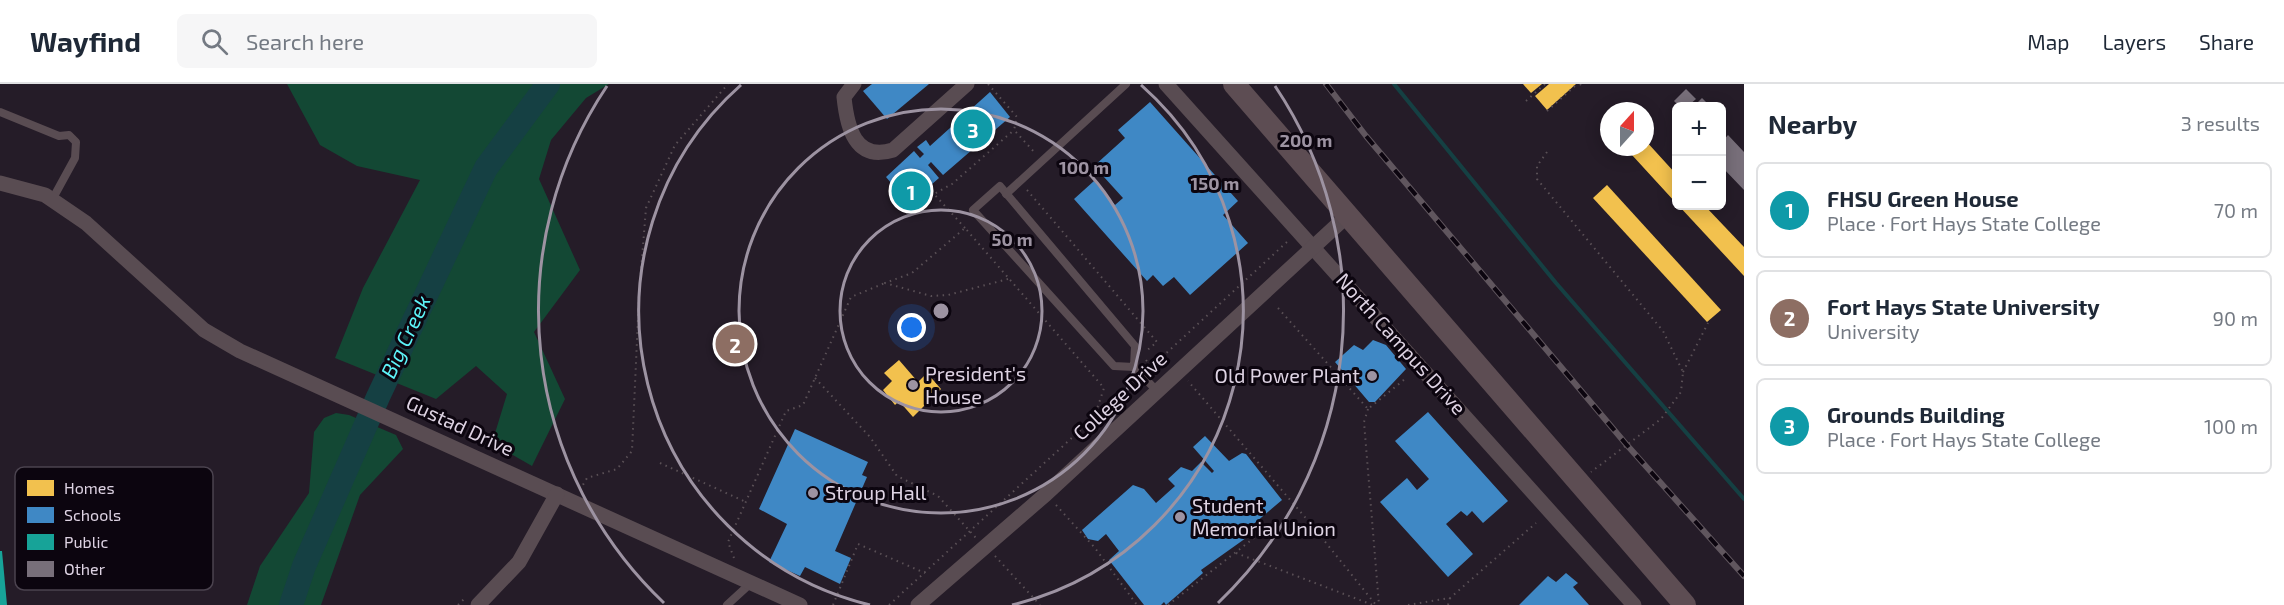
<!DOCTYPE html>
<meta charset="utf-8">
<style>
body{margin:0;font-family:"Exo 2",sans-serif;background:#f6f6f7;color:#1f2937}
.controls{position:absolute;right:18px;top:18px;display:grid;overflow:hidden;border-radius:9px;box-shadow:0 3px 15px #0003}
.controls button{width:54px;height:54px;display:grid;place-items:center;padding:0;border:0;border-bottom:2px solid #e0e1e3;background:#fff;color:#1f2937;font:30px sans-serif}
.compass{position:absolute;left:1600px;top:18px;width:54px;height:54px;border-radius:50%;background:#fff;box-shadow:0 3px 15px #0003;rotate:21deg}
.you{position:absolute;left:912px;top:244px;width:21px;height:21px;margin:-15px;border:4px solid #fff;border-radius:50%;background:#1a73e8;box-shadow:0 0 0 9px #1a73e833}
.badge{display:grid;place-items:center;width:39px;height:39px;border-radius:50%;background:#111827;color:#fff;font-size:20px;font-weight:700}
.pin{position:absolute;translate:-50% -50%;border:3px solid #fff;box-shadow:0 2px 6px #0006}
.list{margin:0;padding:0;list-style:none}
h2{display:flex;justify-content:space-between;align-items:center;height:78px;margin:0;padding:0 24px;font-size:26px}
h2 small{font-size:20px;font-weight:400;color:#747a83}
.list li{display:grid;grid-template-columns:39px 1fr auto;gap:18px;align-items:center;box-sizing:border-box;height:96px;margin:0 12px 12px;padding:0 12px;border:2px solid #e0e1e3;border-radius:9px}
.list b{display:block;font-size:22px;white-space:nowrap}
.list p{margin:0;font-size:20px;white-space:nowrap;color:#747a83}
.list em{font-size:20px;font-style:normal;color:#747a83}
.icon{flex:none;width:33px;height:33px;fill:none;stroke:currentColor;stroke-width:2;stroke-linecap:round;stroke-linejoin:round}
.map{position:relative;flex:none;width:1744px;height:521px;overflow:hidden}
header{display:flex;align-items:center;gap:36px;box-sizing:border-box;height:84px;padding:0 30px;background:#fff;border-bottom:2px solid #e0e1e3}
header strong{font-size:28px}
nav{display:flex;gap:33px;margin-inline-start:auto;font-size:21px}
.search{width:420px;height:54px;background:#f6f6f7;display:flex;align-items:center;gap:15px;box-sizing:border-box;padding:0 21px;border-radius:9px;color:#747a83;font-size:22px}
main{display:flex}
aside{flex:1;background:#fff}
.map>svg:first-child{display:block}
</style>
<header>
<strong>Wayfind</strong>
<div class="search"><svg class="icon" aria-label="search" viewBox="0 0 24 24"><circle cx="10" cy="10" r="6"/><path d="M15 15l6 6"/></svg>Search here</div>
<nav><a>Map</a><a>Layers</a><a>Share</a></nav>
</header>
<main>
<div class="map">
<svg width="1744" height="521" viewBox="0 0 1744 521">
<rect width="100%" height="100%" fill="#251c28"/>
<g fill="#134834">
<polygon points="287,0 609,0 586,14 551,56 539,95 580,186 534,248 565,315 532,382 492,359 507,310 476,282 436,315 335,274 363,204 420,96 357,82 320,61"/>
<polygon points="336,329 349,331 396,351 403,365 360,411 321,521 247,521 260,482 309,409 314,348 324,334"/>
</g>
<g fill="#f2c14e">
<polygon points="1523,0 1542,0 1531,9"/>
<polygon points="1549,0 1576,0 1547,26 1535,12"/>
<polygon points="1645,56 1676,90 1676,119 1632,71 1640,63 1645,63"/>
<polygon points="1607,101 1721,226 1707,238 1593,114"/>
<polygon points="1679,122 1705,122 1744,163 1744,192"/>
<polygon points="899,276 918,298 927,289 941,305 913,333 899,317 895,321 883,306 892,297 884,289"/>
</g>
<g fill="#3f88c5">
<polygon points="872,0 929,0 887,35 863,7"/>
<polygon points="990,8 1010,33 943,91 931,78 928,81 939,94 909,120 886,93 914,67 920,74 924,70 917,63 926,56 930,62"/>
<polygon points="1150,18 1238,117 1223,131 1248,159 1190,211 1174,193 1163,202 1153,191 1147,197 1074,115 1094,97 1115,121 1123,114 1094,82 1125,54 1118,46"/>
<polygon points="1373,256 1386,261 1406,285 1375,318 1369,318 1335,278 1354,261 1363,266"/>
<polygon points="1428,328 1508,417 1483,439 1472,427 1467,432 1461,427 1446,440 1473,470 1448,493 1380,418 1407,394 1417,406 1429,395 1395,357"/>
<polygon points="795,345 868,378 862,391 867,393 835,467 851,474 840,500 805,483 800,492 769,478 787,440 759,425"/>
<polygon points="1205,352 1229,377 1242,369 1246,370 1282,416 1243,449 1246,454 1201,486 1203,489 1166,521 1164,518 1161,521 1144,521 1109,476 1119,467 1106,450 1098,457 1088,455 1082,446 1133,401 1144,405 1156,419 1175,402 1168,395 1181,383 1192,387 1201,378 1212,389 1214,387 1193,363"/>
<polygon points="1566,489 1578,499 1573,503 1589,521 1519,521 1548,492 1556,498"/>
</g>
<polygon fill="#17a398" points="0,467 2,467 7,521 0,521"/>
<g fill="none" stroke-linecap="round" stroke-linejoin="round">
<polyline stroke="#154043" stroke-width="4" points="1394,0 1556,199 1744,415"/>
<polyline stroke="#154043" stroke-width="24" points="291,521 304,482 378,313 486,84 548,0"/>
</g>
<g fill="#786f7a">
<polygon points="1686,5 1696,15 1688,22 1679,22 1674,17"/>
<polygon points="1702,14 1710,22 1694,22"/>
<polygon points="1728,51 1744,68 1744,106 1722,83 1722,75 1726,71 1722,67 1722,58"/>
</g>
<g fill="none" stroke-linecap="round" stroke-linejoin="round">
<g stroke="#5a5056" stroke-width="2" stroke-dasharray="1.5 4.5" stroke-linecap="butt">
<polyline points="988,0 1017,33 1014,46 1036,70"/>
<polyline points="1580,0 1581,1"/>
<polyline points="1526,17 1545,0"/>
<polyline points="1547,27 1577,0"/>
<polyline points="1547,68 1537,82 1537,95 1663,247 1683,288 1681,308 1661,335 1591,388"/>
<polyline points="1027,106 1157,258 1145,268"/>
<polyline points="965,144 934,110 952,100 1014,46"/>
<polyline points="1008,195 948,211 931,212 885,199 912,189 965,144 1104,304 1094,334"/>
<polyline points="1278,224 1368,325 1405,295"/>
<polyline points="1146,276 1150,281 1159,272 1168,279"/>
<polyline points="1149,285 1288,157"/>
<polyline points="1683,288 1708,239"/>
<polyline points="815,294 870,353 897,392 938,412 976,454"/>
<polyline points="1368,325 1364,338 1379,521"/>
<polyline points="660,379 746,418"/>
<polyline points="580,406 587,394 617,385 632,367 639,212 646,124 675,61 728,0"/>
<polyline points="1056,421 1095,464 1137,521"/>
<polyline points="1310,439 1376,521"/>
<polyline points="1236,469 1373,521"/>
<polyline points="995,472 1040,521"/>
<polyline points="734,474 728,458 786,327 803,321 851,213 885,199"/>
<polyline points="458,521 466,513"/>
<polyline points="833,521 858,460 925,489"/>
<polyline points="889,521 1133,298"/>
<polyline points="1168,521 1254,454 1310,439 1188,297"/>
<polyline points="1408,521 1450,514 1536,439"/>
<polyline points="1448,521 1450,514"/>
</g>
<g stroke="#594c52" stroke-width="8">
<polyline points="0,28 59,52 69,51 76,58 75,74 52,116"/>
<polygon points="1000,102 1135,262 1134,283 1114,282 973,126"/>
<polyline points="1006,110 1126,0"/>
<polyline points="1134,283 1157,307"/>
<polyline points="727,521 751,499"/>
</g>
<g stroke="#594c52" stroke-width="15">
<path d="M 854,0 L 844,13 C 847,43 855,78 893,66 L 967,0"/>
<polyline points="1166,0 1634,521"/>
<polyline points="0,99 45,111 86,139 204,246 240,267 800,521"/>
<polyline points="478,521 519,478 557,410"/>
<polyline points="918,521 1046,410 1348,131"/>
</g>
<polyline stroke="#5d4d53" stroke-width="22" points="1234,0 1685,521"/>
<g stroke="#60565e" stroke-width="6">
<polyline id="rail" points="1326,0 1366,52 1626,360 1744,492"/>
</g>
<use href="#rail" stroke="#0c050f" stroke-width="4" stroke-dasharray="11" stroke-linecap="butt"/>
</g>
<g fill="none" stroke="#9d93a2" stroke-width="3">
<circle cx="941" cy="227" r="101"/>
<circle cx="941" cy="227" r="202"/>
<path d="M870 521A302 302 0 0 1 741 1M1141 1A302 302 0 0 1 1012 521"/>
<path d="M664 519A403 403 0 0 1 607 2M1275 2A403 403 0 0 1 1218 519"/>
</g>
<g fill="#9d93a2" stroke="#0c050f" stroke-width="2">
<circle cx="1372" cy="292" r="6"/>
<circle cx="913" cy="301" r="6"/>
<circle cx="813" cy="409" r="6"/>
<circle cx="1180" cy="433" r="6"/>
</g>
<g text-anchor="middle" stroke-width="6" stroke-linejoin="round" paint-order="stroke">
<g font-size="20" fill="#ded3e3" stroke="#0c050f">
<text transform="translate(1401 260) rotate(48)" y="7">North Campus Drive</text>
<text transform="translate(1120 312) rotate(-43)" y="7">College Drive</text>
<text transform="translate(460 342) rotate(25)" y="7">Gustad Drive</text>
</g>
<g font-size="20" fill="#ded3e3" stroke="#0c050f" text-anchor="start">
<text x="925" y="297">President's<tspan x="925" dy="23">House</tspan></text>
<text x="1360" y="299" text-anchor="end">Old Power Plant</text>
<text x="825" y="416">Stroup Hall</text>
<text x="1192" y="429">Student<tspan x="1192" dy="23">Memorial Union</tspan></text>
</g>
<g font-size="21" font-style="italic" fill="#5df3f8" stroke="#0c050f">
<text transform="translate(406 253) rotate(-65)" y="7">Big Creek</text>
</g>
</g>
<rect x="15" y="383" width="198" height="123" rx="9" fill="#0c050f" stroke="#4b434f" stroke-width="1.5"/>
<rect x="27" y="396" width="27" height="16" fill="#f2c14e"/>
<rect x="27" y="423" width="27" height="16" fill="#3f88c5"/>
<rect x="27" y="450" width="27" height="16" fill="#17a398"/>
<rect x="27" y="477" width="27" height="16" fill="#786f7a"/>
<g font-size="16" fill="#ded3e3">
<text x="64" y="410">Homes</text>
<text x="64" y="437">Schools</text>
<text x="64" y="464">Public</text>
<text x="64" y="491">Other</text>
</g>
<circle cx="941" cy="227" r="9" fill="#9d93a2" stroke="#0c050f" stroke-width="3"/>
<g font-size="18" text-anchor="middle" font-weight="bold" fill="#9d93a2" stroke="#0c050f" stroke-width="6" stroke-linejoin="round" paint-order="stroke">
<text x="1306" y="63">200 m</text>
<text x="1084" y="90">100 m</text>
<text x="1215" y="106">150 m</text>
<text x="1012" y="162">50 m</text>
</g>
</svg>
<div class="controls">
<button>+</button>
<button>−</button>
</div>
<svg class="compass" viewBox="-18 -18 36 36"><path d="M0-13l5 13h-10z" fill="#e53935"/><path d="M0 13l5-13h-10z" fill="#747a83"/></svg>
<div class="you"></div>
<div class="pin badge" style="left:911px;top:107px;background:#0f9aa8">1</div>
<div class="pin badge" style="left:735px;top:260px;background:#8d6e63">2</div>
<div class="pin badge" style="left:973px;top:45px;background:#0f9aa8">3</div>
</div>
<aside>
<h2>Nearby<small>3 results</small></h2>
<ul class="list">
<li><span class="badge" style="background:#0f9aa8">1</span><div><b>FHSU Green House</b><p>Place · Fort Hays State College</p></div><em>70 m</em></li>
<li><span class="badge" style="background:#8d6e63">2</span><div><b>Fort Hays State University</b><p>University</p></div><em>90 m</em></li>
<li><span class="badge" style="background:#0f9aa8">3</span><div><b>Grounds Building</b><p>Place · Fort Hays State College</p></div><em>100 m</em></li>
</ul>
</aside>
</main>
